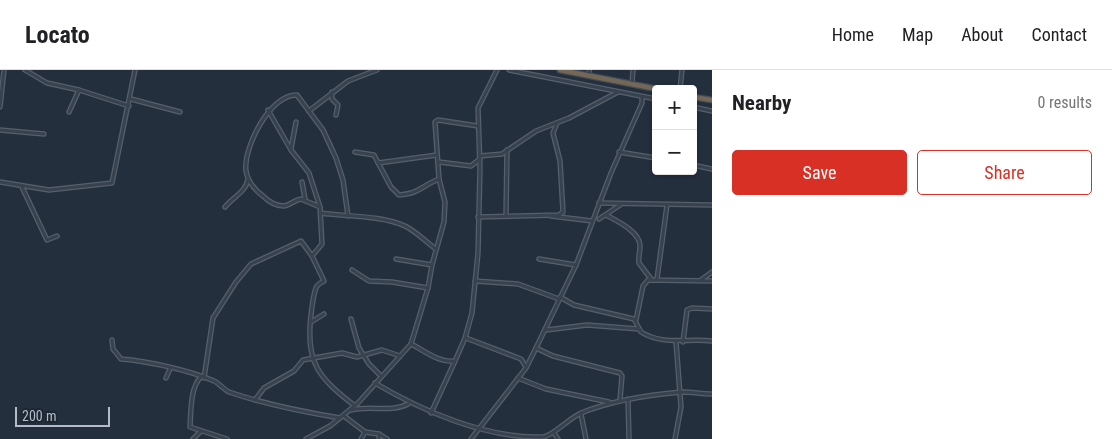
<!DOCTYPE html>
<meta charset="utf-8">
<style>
body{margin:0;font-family:"Roboto Condensed",sans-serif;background:#f6f6f6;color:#202124}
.controls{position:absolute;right:15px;top:15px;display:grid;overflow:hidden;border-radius:5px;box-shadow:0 1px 4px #0004}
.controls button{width:45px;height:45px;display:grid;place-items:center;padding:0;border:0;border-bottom:1px solid #e0e0e0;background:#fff;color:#202124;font:25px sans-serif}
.scale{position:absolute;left:15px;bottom:12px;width:95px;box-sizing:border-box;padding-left:5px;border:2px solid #b4bcc9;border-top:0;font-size:14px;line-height:18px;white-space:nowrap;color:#b4bcc9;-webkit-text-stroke:4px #1d2633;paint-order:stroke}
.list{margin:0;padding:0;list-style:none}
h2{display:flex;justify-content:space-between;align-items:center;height:65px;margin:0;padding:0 20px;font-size:21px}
h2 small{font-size:16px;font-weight:400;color:#757577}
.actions{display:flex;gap:10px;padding:15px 20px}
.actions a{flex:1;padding:11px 0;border:1px solid #d93025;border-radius:5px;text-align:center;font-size:18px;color:#d93025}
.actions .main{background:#d93025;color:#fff}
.map{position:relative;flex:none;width:712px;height:369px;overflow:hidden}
header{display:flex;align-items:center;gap:30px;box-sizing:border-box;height:70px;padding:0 25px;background:#fff;border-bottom:1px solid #e0e0e0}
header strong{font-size:24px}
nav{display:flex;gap:28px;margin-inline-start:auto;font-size:18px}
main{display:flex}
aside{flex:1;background:#fff}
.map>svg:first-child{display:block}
</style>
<header>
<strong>Locato</strong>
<nav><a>Home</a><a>Map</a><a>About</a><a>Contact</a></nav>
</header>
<main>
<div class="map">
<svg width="712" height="369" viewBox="0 0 712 369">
<rect width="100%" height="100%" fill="#242f3e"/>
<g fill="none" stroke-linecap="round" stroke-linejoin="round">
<g stroke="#565f6c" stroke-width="5.5">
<g id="minor">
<polyline points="25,0 47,13 79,20 129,36"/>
<polyline points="509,0 656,29"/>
<polyline points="589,0 590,6"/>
<polyline points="632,13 633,0"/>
<polyline points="680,19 682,0"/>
<polyline points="332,22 332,29 338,35 336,45"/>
<polyline points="131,29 180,42"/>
<polyline points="0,37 4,0"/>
<polyline points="693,37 712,41"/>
<polyline points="268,40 291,80 309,103 320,137"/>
<polyline points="309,41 348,11 377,0"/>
<polyline points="69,42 79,20"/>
<polyline points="0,60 44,64"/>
<polyline points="291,79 296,52"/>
<path d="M 355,82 L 374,85 L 391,117 L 399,125 C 421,123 421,116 439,109"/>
<polyline points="619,82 656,88"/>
<polyline points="480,86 502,84 536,61 569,48 618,22"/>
<polyline points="439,92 471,96 480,89"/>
<polyline points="378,93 437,85"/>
<polyline points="693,95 712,99"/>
<polyline points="0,112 49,120 112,113 135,0"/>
<polyline points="302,112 305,129"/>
<polyline points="22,117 47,170 57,166"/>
<polyline points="599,133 712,135"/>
<path d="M 225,137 C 233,127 246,122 248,109"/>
<path d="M 321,143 C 348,147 380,145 405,156 C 417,162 426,172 436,179"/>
<polyline points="506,145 507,80"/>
<path d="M 606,145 C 617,151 641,162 640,177 C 640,182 638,187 639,193 L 651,209"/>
<polyline points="551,146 592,151"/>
<polyline points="478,147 559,145 563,142 560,91 553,63 557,53"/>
<polyline points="599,149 620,135"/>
<path d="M 312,186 L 322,174 L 320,137 L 301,129 C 295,130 290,135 284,136 C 276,136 268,131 263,126 C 255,120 248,112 246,101 C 243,78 270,24 297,25 L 323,60 L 336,88 L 343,110 L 348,146"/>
<polyline points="396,189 432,195"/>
<polyline points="539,189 576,195"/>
<polyline points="352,200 369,211 392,212 428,218"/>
<polyline points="657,209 667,135"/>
<polyline points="701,210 712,202"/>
<polyline points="475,211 518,214 559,229"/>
<path d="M 560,227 L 574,235 L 634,249 L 641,262 C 664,276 687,268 712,271"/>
<polyline points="351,249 359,278 369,294 381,306"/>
<polyline points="636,250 643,216 648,210 712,211"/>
<polyline points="311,252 324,244"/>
<polyline points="546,260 587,255 639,259"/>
<polyline points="466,268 521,289 526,297"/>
<path d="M 112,270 L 113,279 L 121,289 C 147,291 189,300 214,311 C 219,313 223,319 229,322 C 264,334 304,342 340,348"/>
<polyline points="683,272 687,240 692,238 712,239"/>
<path d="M 411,274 C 425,281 439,293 455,291 L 465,268 L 472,243 L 478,183 L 480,98 L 478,38 L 497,0"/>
<polyline points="536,278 553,286 620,303 622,306 620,330"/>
<path d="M 201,307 C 190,317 191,343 190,357 L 227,369"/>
<polyline points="166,308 170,299"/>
<path d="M 204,308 L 213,248 L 236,212 L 251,194 L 301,171 L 312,186 L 324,211 C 321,213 317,214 316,218 C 313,225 312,237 311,245 C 305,293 319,308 355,336"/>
<polyline points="518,308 546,319 609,332"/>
<path d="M 375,313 C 422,341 487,369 543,367 C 553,366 568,349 581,343 C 613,330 647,325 682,322 C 692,322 702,324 712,324"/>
<polyline points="628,329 629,369"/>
<polyline points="255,330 264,318 294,301 303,290 342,283 357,287 382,280 400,286"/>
<path d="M 351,340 C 370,335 391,343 408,334"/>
<polyline points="431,343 455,291"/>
<polyline points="581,344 586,369"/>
<polyline points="344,346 365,362 379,364 387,369"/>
<polyline points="554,363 558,369"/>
<polyline points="193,369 200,362"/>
<polyline points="306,369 330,356 358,333 411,274 428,218 432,195 444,152 445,132 439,109 435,52 438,50 478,56"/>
<polyline points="361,369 365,362"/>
<polyline points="379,369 379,364"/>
<polyline points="471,369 526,298 536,278 576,195 611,103 642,33 642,27"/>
<polyline points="675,369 681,337 676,272"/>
</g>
</g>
<g stroke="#434c59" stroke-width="7">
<g id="highway">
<polyline points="560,0 657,19"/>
<polyline points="693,27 712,30"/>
</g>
</g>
<use href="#minor" stroke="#38414e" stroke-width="3"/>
<use href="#highway" stroke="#746855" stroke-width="4.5"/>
</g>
</svg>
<div class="controls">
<button>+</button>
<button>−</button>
</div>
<div class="scale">200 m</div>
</div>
<aside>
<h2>Nearby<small>0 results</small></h2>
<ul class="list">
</ul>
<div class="actions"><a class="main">Save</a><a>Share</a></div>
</aside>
</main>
